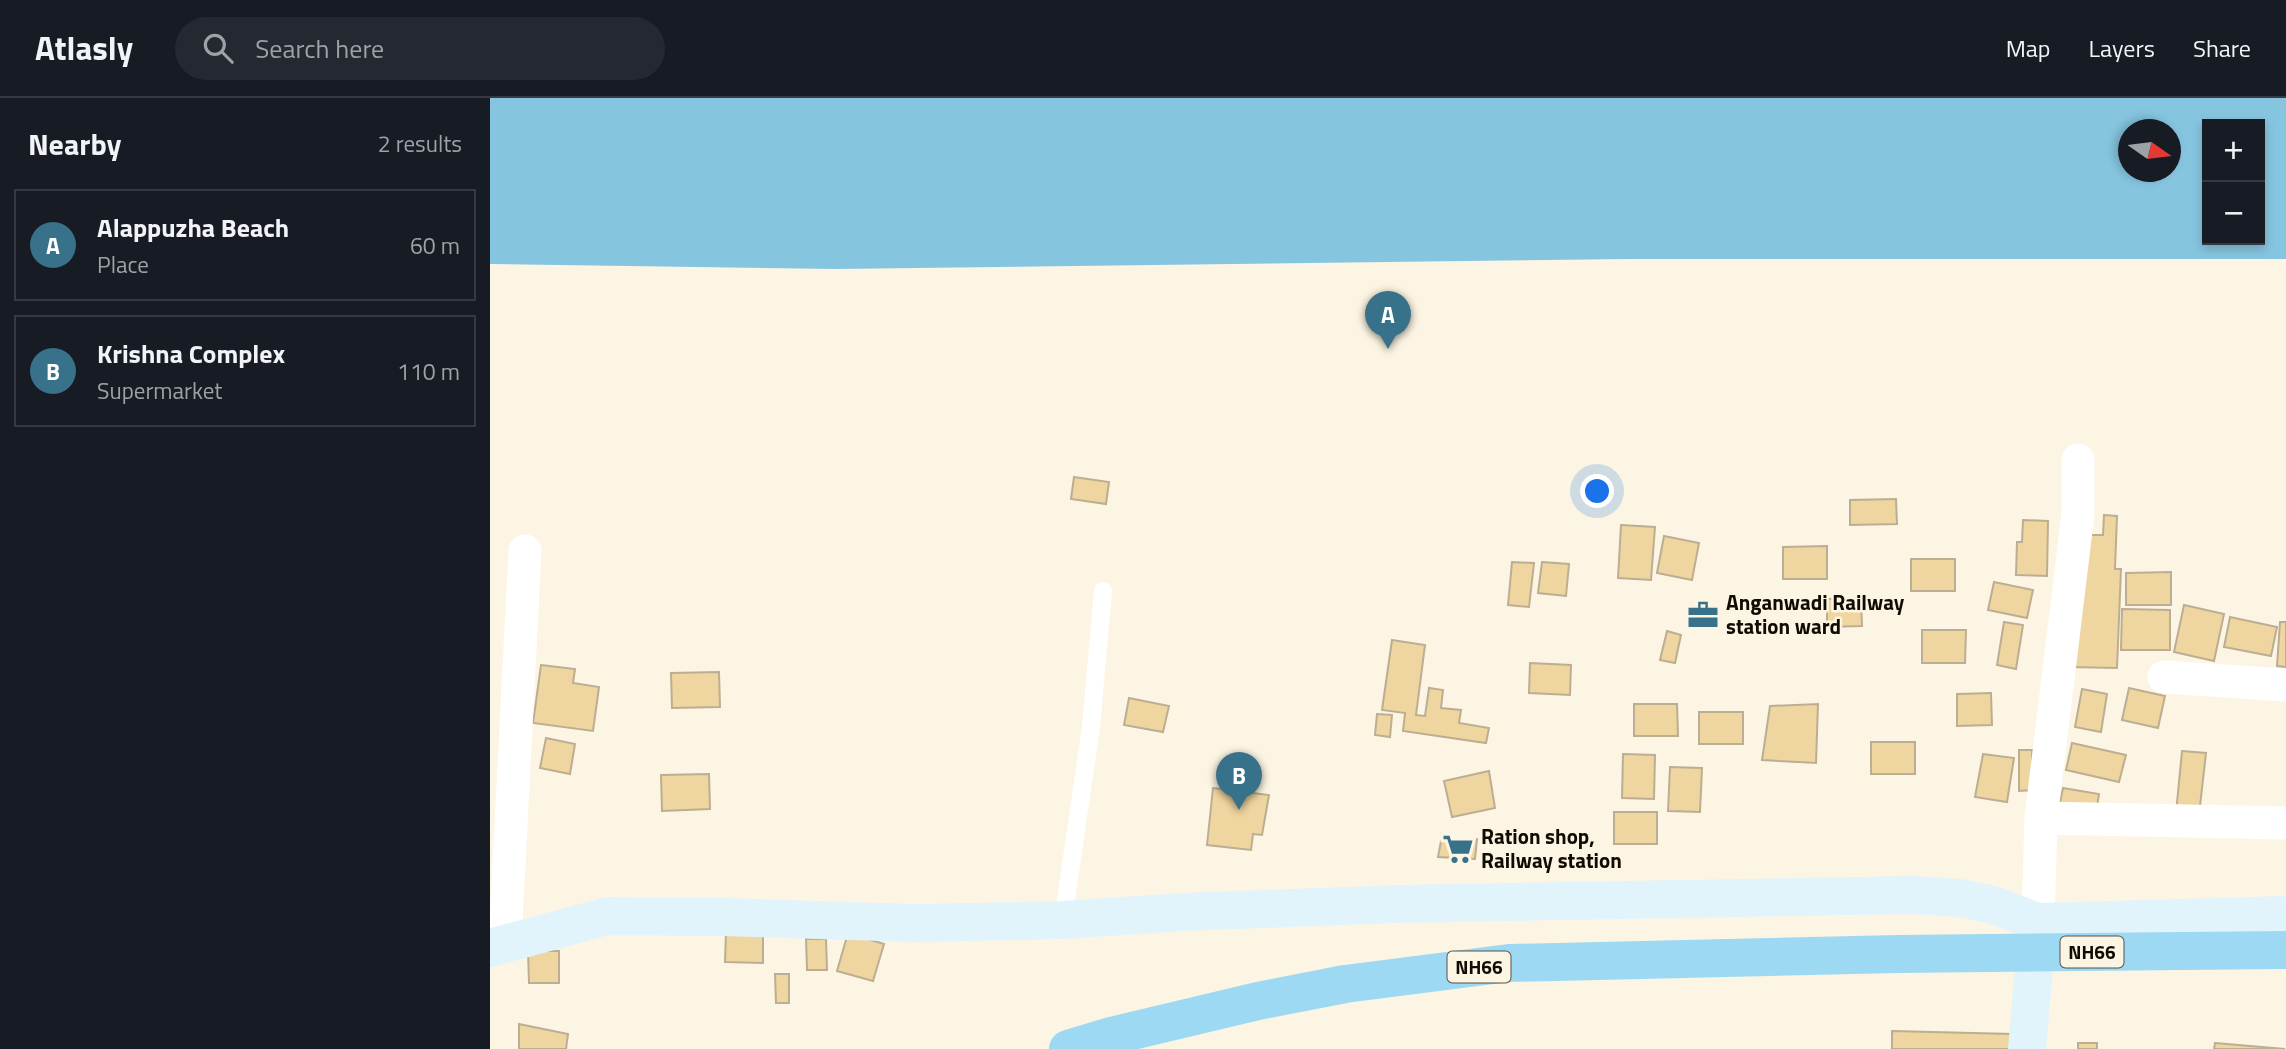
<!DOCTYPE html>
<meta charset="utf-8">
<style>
body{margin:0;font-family:"Titillium Web",sans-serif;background:#242831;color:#f1f3f6}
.controls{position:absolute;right:21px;top:21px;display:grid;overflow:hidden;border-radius:0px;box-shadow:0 4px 10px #0003}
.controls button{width:63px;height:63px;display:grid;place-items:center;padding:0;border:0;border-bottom:2px solid #363941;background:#171b24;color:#f1f3f6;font:35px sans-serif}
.compass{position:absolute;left:1628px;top:21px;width:63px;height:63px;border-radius:50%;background:#171b24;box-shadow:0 4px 10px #0003;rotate:104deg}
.you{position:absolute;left:1108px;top:394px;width:24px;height:24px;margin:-18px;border:5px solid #fff;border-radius:50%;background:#1a73e8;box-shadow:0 0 0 10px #1a73e833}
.badge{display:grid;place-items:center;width:46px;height:46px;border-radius:50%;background:#37728a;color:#fff;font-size:23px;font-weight:700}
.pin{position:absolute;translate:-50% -58px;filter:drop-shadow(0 2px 4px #0008)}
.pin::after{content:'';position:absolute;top:37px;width:24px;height:21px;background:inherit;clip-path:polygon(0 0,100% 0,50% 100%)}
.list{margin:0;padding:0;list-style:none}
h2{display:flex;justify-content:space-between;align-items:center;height:91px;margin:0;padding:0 28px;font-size:30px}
h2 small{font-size:23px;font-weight:400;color:#9ea1a6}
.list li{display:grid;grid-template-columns:46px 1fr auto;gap:21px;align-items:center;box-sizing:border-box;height:112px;margin:0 14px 14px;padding:0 14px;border:2px solid #363941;border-radius:0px}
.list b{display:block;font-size:26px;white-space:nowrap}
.list p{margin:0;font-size:23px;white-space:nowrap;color:#9ea1a6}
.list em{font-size:23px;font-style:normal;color:#9ea1a6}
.icon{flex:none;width:38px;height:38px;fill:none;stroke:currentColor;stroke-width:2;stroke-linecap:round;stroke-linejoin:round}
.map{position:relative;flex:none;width:1796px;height:951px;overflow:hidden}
header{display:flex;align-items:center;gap:42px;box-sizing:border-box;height:98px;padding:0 35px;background:#171b24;border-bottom:2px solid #363941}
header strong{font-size:33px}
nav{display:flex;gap:38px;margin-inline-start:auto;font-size:24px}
.search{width:490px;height:63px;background:#242831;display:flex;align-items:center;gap:18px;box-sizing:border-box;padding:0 24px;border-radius:38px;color:#9ea1a6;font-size:26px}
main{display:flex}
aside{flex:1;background:#171b24}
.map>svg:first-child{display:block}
</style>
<header>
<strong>Atlasly</strong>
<div class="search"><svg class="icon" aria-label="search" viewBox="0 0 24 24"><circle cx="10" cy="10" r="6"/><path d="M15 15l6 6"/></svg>Search here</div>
<nav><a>Map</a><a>Layers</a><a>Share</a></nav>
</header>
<main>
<aside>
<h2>Nearby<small>2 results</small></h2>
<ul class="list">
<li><span class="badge">A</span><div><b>Alappuzha Beach</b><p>Place</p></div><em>60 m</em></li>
<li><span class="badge">B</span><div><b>Krishna Complex</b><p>Supermarket</p></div><em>110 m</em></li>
</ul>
</aside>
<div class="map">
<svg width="1796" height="951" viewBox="0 0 1796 951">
<rect width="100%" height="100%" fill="#fdf5e3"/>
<path fill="#86c5e0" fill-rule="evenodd" d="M 0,0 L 1796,0 L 1796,161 L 1138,161 L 346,171 L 0,166 ZM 1717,26 L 1770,26 L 1770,142 L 1717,142 ZM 1638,32 L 1680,32 L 1680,74 L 1638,74 Z"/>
<g fill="#efd59f" stroke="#bcae92" stroke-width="2">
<polygon points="584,379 619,384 616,406 581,401"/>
<polygon points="1406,401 1407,426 1360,427 1360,402"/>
<polygon points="1614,417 1627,418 1625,471 1631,471 1627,570 1577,569 1590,437 1613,437"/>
<polygon points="1533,422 1558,423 1557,478 1526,477 1527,444 1532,444"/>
<polygon points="1131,427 1165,429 1161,482 1128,480"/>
<polygon points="1174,438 1209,445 1202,482 1167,475"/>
<polygon points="1337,448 1337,481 1293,481 1293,449"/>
<rect x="1421" y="461" width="44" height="32"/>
<polygon points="1022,464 1044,465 1039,509 1018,507"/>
<polygon points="1052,464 1079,466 1076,498 1048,495"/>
<polygon points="1681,474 1681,507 1636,507 1636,475"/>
<polygon points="1504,484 1543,492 1537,520 1498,512"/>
<polygon points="1371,500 1372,528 1337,529 1337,501"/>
<polygon points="1694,507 1734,516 1724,563 1684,554"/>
<polygon points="1632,511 1680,512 1680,552 1631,552"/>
<polygon points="1740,519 1787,529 1781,558 1734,549"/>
<polygon points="1514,524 1533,527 1526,571 1507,567"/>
<polygon points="1790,524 1796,524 1796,569 1787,568"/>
<polygon points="1432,532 1476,532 1475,565 1432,565"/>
<polygon points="1177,533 1191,537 1185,565 1170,562"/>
<polygon points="902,542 935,547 926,617 935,618 939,590 953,592 951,610 971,612 969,625 999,630 996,645 913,633 915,615 892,612"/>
<polygon points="1040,565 1081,567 1080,597 1039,595"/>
<polygon points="51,567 85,571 83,585 109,589 103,633 43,625"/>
<polygon points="229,574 230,609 182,610 181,575"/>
<polygon points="1639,590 1675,598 1668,630 1632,622"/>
<polygon points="1592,591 1617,596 1611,634 1585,629"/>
<polygon points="1501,595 1502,627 1467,628 1467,596"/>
<polygon points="639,600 679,608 673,634 634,627"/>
<polygon points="1144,606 1187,606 1188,638 1144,638"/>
<polygon points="1328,606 1326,665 1272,662 1280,608"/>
<rect x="1209" y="614" width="44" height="32"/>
<polygon points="887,616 902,617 900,639 885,637"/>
<polygon points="56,640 85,646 80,676 50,670"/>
<rect x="1381" y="644" width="44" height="32"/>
<polygon points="1582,645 1636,657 1629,684 1576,672"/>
<polygon points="1529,652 1542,652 1543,692 1529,693"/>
<polygon points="1692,653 1716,655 1709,717 1686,715"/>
<polygon points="1133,656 1165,657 1164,701 1132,700"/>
<polygon points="1493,656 1524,660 1517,704 1485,699"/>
<polygon points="1180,669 1212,670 1210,714 1178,713"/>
<polygon points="999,673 1005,710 962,719 954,683"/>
<polygon points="219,676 220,711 172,713 171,677"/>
<polygon points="723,690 779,697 772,737 763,736 761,752 717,747"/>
<polygon points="1573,690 1609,696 1605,721 1568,714"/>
<rect x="1124" y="714" width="43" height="32"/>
<polygon points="987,741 985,761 948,759 951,743"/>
<polygon points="236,834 273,834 273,865 235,864"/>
<polygon points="358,835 394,846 383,883 347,873"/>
<polygon points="316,841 336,841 337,872 317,872"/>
<polygon points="38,853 69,853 69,885 39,885"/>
<polygon points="285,876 299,876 299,905 286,905"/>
<polygon points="29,926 78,936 76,951 29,951"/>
<polygon points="1402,933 1523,936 1523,951 1402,951"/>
<rect x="1588" y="945" width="19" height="6"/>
<polygon points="1725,945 1795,951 1724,951"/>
</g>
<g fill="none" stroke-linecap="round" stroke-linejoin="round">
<polyline stroke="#fff" stroke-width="18" points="573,822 601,629 613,493"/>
<g stroke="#fff" stroke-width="33">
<polyline points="1674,579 1796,587"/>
<polyline points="1551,720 1796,725"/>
<polyline points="1548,824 1551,720 1588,416 1588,362"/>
<polyline points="15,844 35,453"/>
</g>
<g stroke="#e2f4fb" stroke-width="38">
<polyline points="0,850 117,818 232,819 425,825 573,822 693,814 906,806 1423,797 1471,800 1503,807 1548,824 1796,817"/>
<polyline points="1537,951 1548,824"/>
</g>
<polyline stroke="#9ed9f3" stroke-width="38" points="578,951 621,938 768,903 855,886 1019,865 1408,856 1796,852"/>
</g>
<defs>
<g id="office-bare" transform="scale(2.415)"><path d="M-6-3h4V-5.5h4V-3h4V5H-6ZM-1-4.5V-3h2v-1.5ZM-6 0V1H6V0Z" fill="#37728a" stroke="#fdf5e3" stroke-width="2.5" paint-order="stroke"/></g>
<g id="supermarket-bare" transform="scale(2.415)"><path d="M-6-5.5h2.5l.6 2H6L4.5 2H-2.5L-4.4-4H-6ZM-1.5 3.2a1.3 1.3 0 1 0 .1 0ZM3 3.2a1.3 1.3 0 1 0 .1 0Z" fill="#37728a" stroke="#fdf5e3" stroke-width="2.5" paint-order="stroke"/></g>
</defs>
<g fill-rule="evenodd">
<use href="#office-bare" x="1213" y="517"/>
<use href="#supermarket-bare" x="968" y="751"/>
</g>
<g text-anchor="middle" stroke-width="5" stroke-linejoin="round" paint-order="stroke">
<g fill="#fdf5e3" stroke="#575146" stroke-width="2">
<rect x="1570.5" y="838.5" width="63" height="31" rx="5"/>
<rect x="957.5" y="853.5" width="63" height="31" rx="5"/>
</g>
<g font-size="19" font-weight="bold" fill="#100b03">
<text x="1602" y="861">NH66</text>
<text x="989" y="876">NH66</text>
</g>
<g font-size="21" font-weight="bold" fill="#100b03" stroke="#fdf5e3" text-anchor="start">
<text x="1236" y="512">Anganwadi Railway<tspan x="1236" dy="24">station ward</tspan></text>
<text x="991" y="746">Ration shop,<tspan x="991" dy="24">Railway station</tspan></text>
</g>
</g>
</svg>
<div class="controls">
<button>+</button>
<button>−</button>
</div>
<svg class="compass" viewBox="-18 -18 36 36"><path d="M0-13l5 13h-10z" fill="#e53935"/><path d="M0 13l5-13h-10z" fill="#9ea1a6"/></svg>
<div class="you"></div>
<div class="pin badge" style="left:898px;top:251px">A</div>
<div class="pin badge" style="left:749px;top:712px">B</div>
</div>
</main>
